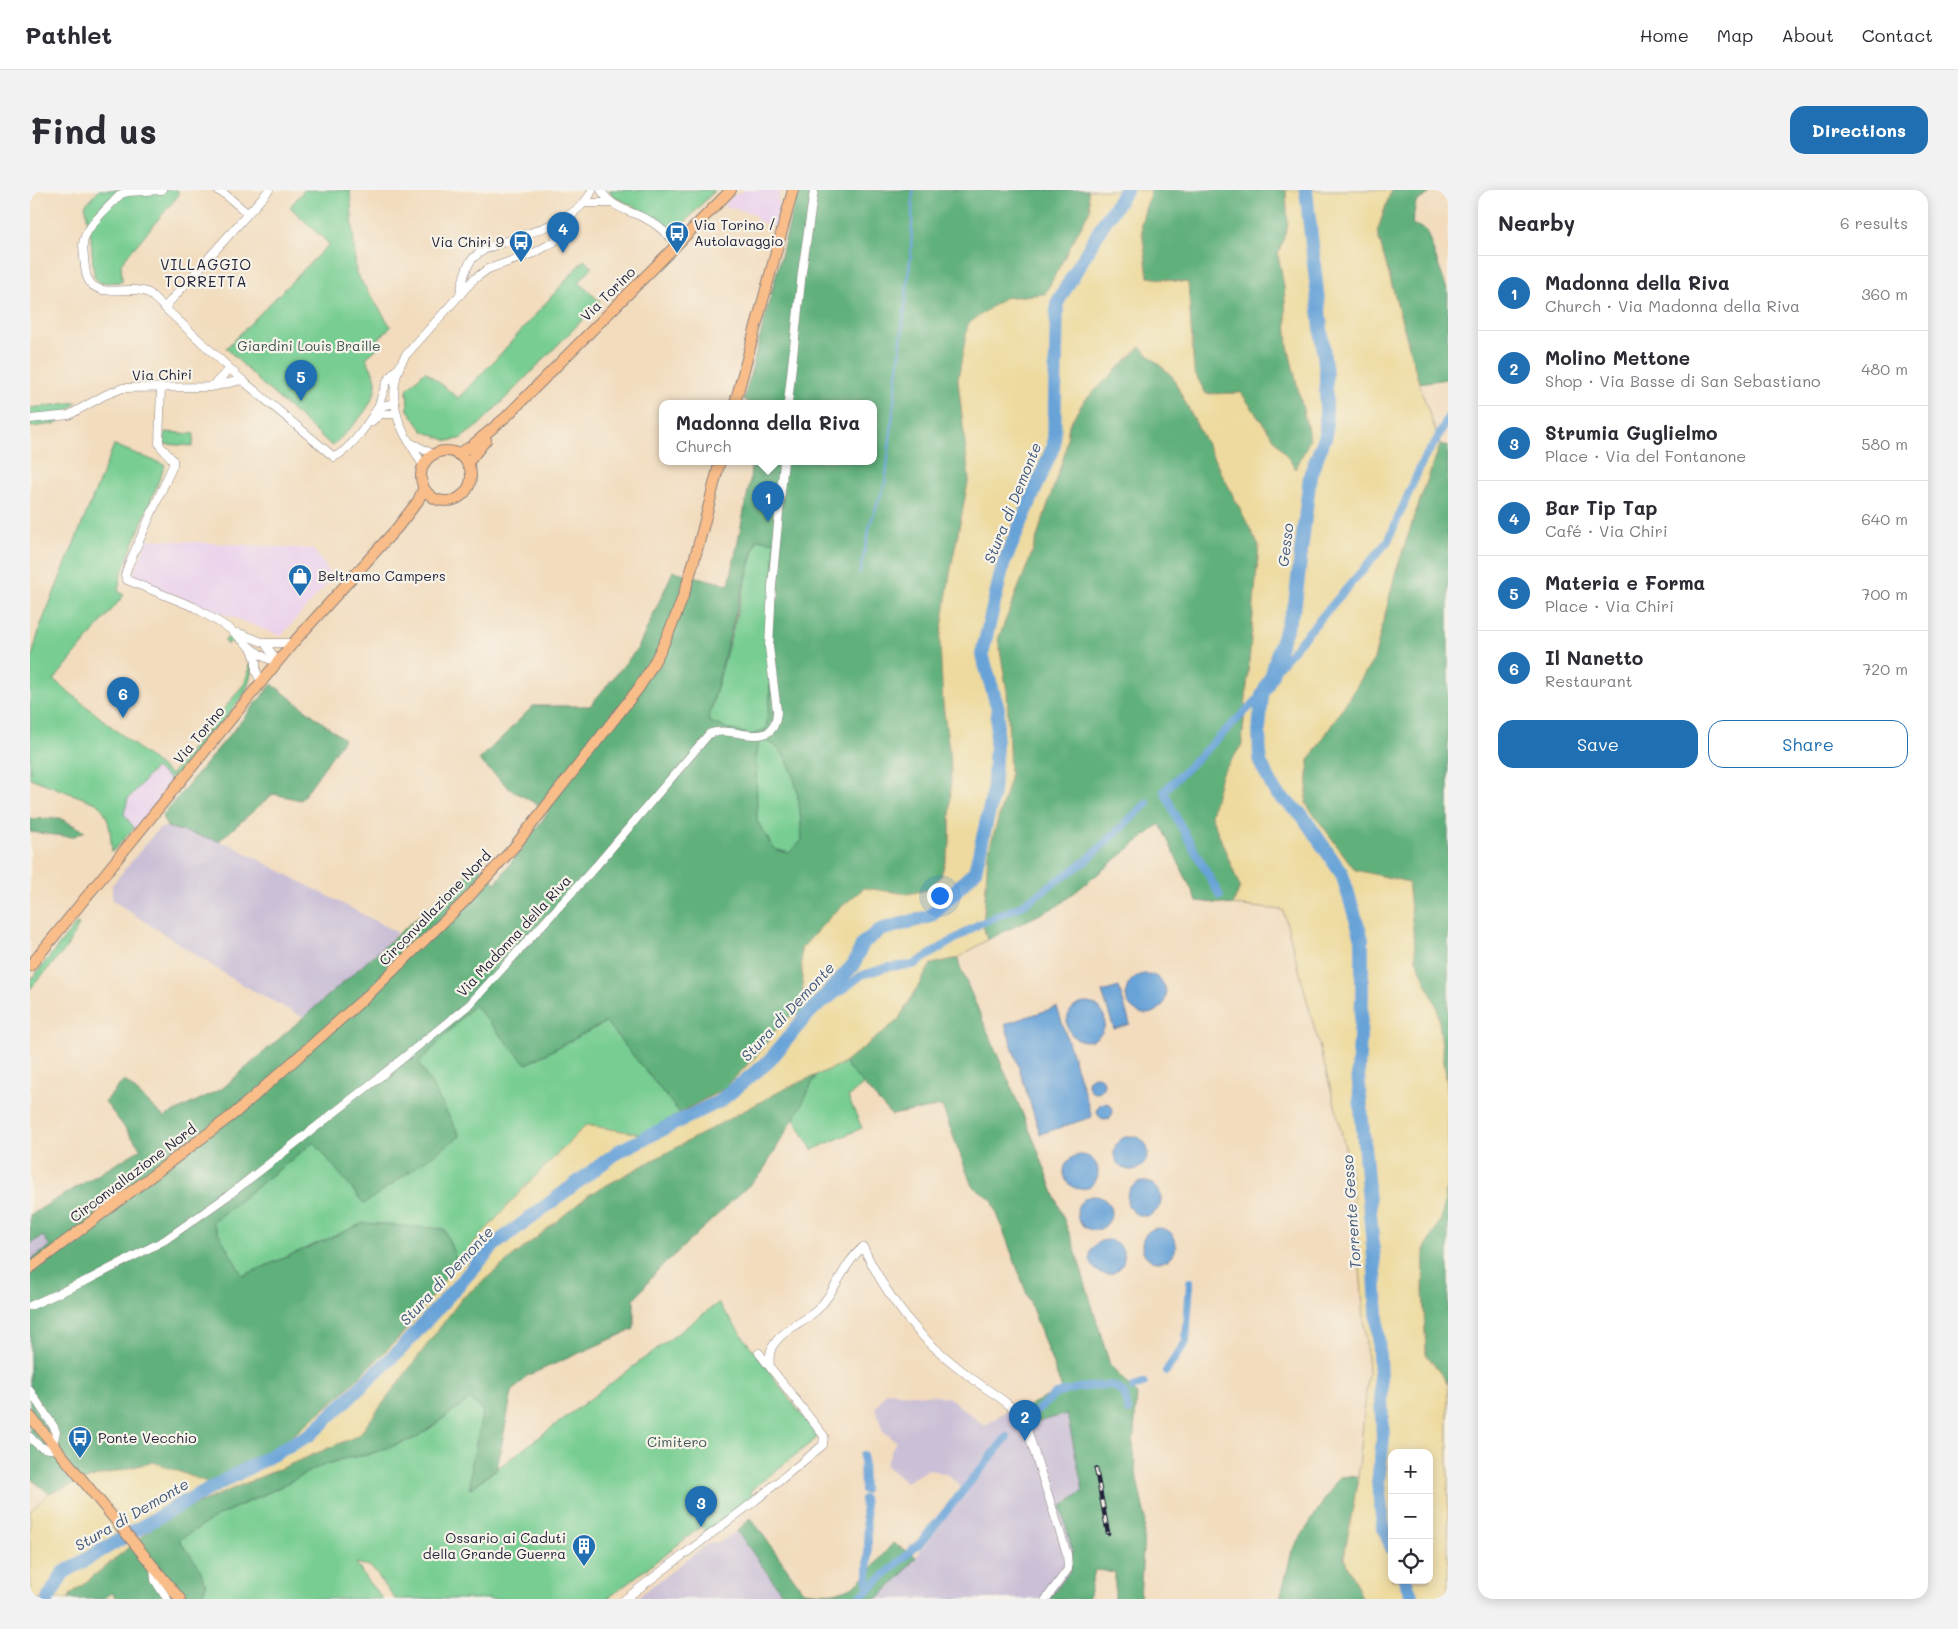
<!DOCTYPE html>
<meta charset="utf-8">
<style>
body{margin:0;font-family:Mali,sans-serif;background:#f2f2f3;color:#2b2b33}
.controls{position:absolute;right:15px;bottom:15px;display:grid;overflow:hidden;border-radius:10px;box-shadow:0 2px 12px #0003}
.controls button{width:45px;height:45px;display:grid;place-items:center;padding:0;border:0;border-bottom:1px solid #e1e1e2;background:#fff;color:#2b2b33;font:25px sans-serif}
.you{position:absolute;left:909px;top:705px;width:18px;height:18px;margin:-12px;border:4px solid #fff;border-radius:50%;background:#1a73e8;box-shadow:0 0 0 8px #1a73e833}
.badge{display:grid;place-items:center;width:32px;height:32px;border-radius:50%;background:#1f6fb2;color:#fff;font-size:16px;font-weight:700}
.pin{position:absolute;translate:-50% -41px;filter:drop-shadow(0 1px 2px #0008)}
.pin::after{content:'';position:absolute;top:26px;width:18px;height:15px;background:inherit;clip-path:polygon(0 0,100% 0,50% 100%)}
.popup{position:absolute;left:629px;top:210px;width:218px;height:65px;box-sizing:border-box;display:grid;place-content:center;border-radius:10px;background:#fff;filter:drop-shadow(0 1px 4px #0005);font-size:16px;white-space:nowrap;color:#7c7c81}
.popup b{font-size:19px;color:#2b2b33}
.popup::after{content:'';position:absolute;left:50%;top:100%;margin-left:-10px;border:10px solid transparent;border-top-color:#fff}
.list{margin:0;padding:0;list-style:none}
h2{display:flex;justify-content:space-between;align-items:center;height:65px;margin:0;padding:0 20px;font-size:21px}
h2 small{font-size:16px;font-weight:400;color:#7c7c81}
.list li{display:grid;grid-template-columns:32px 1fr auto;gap:15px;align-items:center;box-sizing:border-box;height:75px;padding:0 20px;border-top:1px solid #e1e1e2}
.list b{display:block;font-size:19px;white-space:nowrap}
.list p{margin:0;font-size:16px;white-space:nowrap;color:#7c7c81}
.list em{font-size:16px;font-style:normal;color:#7c7c81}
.actions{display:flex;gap:10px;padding:15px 20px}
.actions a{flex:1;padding:11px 0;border:1px solid #1f6fb2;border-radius:15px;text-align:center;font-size:18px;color:#1f6fb2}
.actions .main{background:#1f6fb2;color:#fff}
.icon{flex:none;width:28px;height:28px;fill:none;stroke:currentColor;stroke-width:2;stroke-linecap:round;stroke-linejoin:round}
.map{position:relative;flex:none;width:1418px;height:1409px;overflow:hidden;border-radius:15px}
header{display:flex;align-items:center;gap:30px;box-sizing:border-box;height:70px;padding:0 25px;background:#fff;border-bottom:1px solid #e1e1e2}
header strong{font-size:24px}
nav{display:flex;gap:28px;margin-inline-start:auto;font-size:18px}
.intro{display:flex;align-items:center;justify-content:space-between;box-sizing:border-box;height:120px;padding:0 30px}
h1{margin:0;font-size:35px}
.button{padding:12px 22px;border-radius:15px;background:#1f6fb2;color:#fff;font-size:18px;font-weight:700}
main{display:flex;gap:30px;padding:0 30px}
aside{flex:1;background:#fff;border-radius:15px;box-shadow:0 2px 12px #0003}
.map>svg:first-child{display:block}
</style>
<header>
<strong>Pathlet</strong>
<nav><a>Home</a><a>Map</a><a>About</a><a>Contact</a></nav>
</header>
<div class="intro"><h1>Find us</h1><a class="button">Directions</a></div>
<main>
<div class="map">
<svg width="1418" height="1409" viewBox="0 0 1418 1409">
<rect width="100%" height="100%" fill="#f7f3e8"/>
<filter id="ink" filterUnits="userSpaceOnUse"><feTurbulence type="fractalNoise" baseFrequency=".02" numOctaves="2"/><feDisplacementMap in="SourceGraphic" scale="10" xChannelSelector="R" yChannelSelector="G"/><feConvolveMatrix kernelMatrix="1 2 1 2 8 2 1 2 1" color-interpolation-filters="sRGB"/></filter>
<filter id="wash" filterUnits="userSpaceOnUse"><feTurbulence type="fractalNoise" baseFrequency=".0096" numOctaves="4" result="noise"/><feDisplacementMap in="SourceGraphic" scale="20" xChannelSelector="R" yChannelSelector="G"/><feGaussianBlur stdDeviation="1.12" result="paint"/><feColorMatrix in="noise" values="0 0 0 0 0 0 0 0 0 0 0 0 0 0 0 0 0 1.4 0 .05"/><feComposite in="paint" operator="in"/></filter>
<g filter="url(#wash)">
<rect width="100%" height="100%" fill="#f2dcbd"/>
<g fill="#ead1ec">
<polygon points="714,0 749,0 748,15 752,16 747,38 726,30 727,26 718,22 693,16 704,4 708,4"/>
<polygon points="117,349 283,359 303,387 251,446 102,388"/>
<polygon points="126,578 144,592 105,640 94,624 98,609"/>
</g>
<g fill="#cabfd6">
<polygon points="137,637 199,654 368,743 274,828 204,790 82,710 82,695 129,638"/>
<polygon points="13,1046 20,1056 0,1071 0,1054"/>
<polygon points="856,1202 918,1207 955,1236 979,1218 996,1229 1001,1234 1037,1224 1053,1301 1031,1317 1042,1359 1040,1381 1019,1409 847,1409 871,1386 886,1367 935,1301 918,1285 899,1279 876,1292 855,1275 866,1251 853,1241 845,1218"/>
<polygon points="707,1341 756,1409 605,1409 680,1352 689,1353"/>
</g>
<g fill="#77cd92" stroke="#4c7866">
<polygon points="69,0 148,0 148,6 91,73 92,92 70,93 64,87 61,49 55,15"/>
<path d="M 274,0 L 320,0 L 326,83 L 361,137 L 343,154 L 347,158 L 336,168 C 339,175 346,185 346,193 C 346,217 318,240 302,256 L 231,193 L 196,158 L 299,54 L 260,17 Z"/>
<polygon points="579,0 685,0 643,45 629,30 583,6"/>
<polygon points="554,70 562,77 549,92 570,112 450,234 430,249 418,251 393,241 378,220 377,199 395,181 428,208 465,170"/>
<polygon points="47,212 26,234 0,237 0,218"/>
<polygon points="135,242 164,244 163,256 134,254"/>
<path d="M 84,255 L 135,275 L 91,384 L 88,401 L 94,405 L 24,490 L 141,585 L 214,494 C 223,472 220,464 200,451 L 197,455 L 195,450 L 199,447 C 227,459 225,478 215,503 L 144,592 L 125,578 L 98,609 L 94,624 L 104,638 L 82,662 C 80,645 81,623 66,613 L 0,588 L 0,474 L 10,437 Z"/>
<polygon points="727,349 745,352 739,477 740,506 736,540 722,545 697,539 678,531"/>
<path d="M 731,548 C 736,551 744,554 748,558 C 769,581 770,621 772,650 L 759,663 L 744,659 L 727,631 L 726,561 Z"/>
<polygon points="46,734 49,735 35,760 0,799 0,791"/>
<polygon points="444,815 497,874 576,832 650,923 611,945 556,935 491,1001 428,1073 414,1039 334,1033 212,1086 182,1032 284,952 430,946 389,873"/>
<polygon points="814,873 834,894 818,907 832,938 782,960 764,928 786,885"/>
<polygon points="688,1113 788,1247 720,1301 723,1306 676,1342 672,1336 577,1409 365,1409 341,1377 326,1373 336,1389 353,1409 171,1409 176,1394 149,1350 189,1325 244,1300 284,1279 312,1269 337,1265 386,1248 440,1209 454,1220 442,1273 440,1299"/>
</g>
<g fill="#61b07c" stroke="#42695c" fill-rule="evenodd">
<path d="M 768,0 L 1058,0 L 1060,20 L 1015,104 L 974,108 L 928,190 L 939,288 L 920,384 L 913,514 L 921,574 L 920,655 L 911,686 L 897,700 L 878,704 L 834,699 L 803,724 L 771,759 L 774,822 L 754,829 L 728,864 L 694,899 L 650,923 L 576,832 L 496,874 L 444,815 L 389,873 L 430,946 L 334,1014 L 284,952 L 182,1032 L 213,1086 L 334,1033 L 414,1039 L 428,1073 L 371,1146 L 313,1203 L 260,1248 L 179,1293 L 123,1272 L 68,1286 L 19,1303 L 0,1288 L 0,1071 L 20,1056 L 13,1046 L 0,1054 L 0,1025 L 111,959 L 75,912 L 94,890 L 134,927 L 193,898 L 447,675 L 466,693 L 519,621 L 480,599 L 449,570 L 503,516 L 560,516 L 608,458 L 643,381 L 699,395 L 720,292 L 721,271 L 843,271 L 843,213 L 718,213 L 714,209 ZM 727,349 L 745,352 L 739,477 L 740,506 L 736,539 L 722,545 L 697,539 L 678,531 L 706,421 ZM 731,548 C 736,551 744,554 748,558 C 769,580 770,622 772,650 L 759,663 L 744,659 L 727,631 L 726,561 Z"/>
<polygon points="1121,0 1256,0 1258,36 1248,64 1254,96 1258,156 1280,249 1266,280 1211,203 1176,204 1164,182 1158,93 1118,87 1111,33"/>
<polygon points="1361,0 1400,0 1399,4 1386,12 1382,34 1396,40 1418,102 1417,189 1389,193 1347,42"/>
<polygon points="1110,157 1142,186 1229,356 1212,555 1193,583 1181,625 1210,697 1203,715 1167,711 1130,634 1029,715 957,750 953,736 958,663 980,588 977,502 968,449 1000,368 1035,262 1039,234 1054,211"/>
<polygon points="1410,255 1418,257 1418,902 1407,818 1386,769 1377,692 1325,680 1276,614 1279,570 1344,469 1365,384 1387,318"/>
<polygon points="242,494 314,549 271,610 243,604 189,651 137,637 132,626"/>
<polygon points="29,628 55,641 42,647 0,642 0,629"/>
<polygon points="928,768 930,777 1005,953 1044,1056 1080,1175 1107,1205 1103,1255 1107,1290 1115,1326 1110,1409 1085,1409 1085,1382 1065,1380 1058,1409 1019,1409 1040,1381 1042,1359 1031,1317 1053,1301 1037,1224 1000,1234 995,1224 1000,1215 1032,1199 962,1010 942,996 912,916 861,925 814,873 868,830 901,774"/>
<polygon points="786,885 770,918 731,984 626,1082 604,1110 604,1139 497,1186 482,1202 467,1278 440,1299 442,1273 453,1220 440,1209 386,1248 337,1265 312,1269 284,1279 244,1300 189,1325 149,1350 168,1375 176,1394 171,1409 87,1409 82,1403 74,1409 38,1409 41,1404 136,1327 329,1245 432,1108 560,1004 754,899"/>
<polygon points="1418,991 1418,1194 1396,1164 1393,1101 1394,1060 1411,1029"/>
<polygon points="1320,1286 1328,1288 1314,1368 1333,1409 1250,1409 1262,1361 1309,1287"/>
<path d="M 721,1328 L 773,1401 C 790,1403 812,1405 826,1394 C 837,1386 853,1364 863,1353 L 886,1367 L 871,1386 L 847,1409 L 756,1409 L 707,1341 Z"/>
</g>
<path fill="#eeda9e" stroke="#887e6c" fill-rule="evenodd" d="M 1058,0 L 1121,0 L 1111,33 L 1118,87 L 1158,93 L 1164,182 L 1176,204 L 1211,203 L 1266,279 L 1280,249 L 1258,156 L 1254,96 L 1248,64 L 1258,36 L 1256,0 L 1361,0 L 1347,42 L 1389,193 L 1410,255 L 1387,318 L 1365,384 L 1344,469 L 1279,570 L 1276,614 L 1325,680 L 1378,692 L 1386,769 L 1407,818 L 1418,902 L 1418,991 L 1411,1029 L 1394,1060 L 1393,1101 L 1396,1164 L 1418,1194 L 1418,1409 L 1333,1409 L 1314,1368 L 1328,1288 L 1338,1181 L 1327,1040 L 1320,980 L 1306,919 L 1253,720 L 1203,715 L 1210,697 L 1181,625 L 1191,585 L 1212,555 L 1229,356 L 1142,186 L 1110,157 L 1054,211 L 1039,234 L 1035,262 L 1000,368 L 968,449 L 977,502 L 980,588 L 958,663 L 953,736 L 957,750 L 928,768 L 901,774 L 868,830 L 814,873 L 754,899 L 560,1004 L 432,1108 L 329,1245 L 136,1327 L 41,1404 L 38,1409 L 0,1409 L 0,1322 L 19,1303 L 68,1286 L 123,1272 L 179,1293 L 260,1248 L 313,1203 L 371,1146 L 437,1061 L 491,1001 L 556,935 L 611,944 L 694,899 L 728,864 L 754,829 L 774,822 L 771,759 L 803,724 L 834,698 L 878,704 L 897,700 L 911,686 L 920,655 L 921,574 L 913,514 L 910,452 L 920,384 L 939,288 L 928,190 L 938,134 L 974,108 L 1015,104 L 1060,20 ZM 1362,1263 L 1399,1263 L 1399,1390 L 1362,1390 Z"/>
<g fill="#67a3d8" stroke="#44628a">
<circle cx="1116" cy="804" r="20"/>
<polygon points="1089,797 1100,834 1084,839 1072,802"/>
<circle cx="1056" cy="832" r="19"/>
<polygon points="1027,817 1062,927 1010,944 975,834"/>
<circle cx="1066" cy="894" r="8"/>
<circle cx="1075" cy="921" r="8"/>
<circle cx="1101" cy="963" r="17"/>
<circle cx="1051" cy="982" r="17"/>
<circle cx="1114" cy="1009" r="17"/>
<circle cx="1064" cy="1023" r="17"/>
<circle cx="1129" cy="1055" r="17"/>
<circle cx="1077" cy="1067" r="17"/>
</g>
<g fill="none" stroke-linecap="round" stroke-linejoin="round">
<polyline stroke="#67a3d8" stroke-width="2.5" points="830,382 841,331 855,294 881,62 883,0"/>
<g stroke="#67a3d8" stroke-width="8">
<polyline points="1242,484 1358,351 1393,270 1406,251 1418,227"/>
<polyline points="1190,706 1148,631 1134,601 1232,505"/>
<polyline points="771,832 832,785 858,777 883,775 949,734 991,716 1057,670 1117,613"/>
<polyline points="1136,1181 1156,1152 1160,1092"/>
<polyline points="1103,1198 1114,1193"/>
<polyline points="998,1228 1026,1204 1047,1198 1076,1195 1084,1196 1094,1203 1098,1221"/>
<polyline points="833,1265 834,1300"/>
<polyline points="838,1400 891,1352 977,1247"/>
<polyline points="826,1409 838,1400 838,1349 834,1309"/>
</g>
<g stroke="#67a3d8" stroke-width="14">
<polyline points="1276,0 1296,184 1296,245 1280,285 1265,414 1248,461 1242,484 1232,505 1229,540 1230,572 1246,603 1272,625 1312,684 1332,749 1332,809 1328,883 1345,1081 1350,1188 1353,1249 1348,1293 1353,1336 1362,1358"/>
<polyline points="1375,1390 1383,1409"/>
<polyline points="18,1409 33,1383 142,1319 281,1244 370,1160 464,1055 589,961 690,911 739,871 771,832 824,774 833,753 850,740 901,726 945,681 963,604 968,519 952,464 973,375 1024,255 1027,113 1072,36 1096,0"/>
</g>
</g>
</g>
<g filter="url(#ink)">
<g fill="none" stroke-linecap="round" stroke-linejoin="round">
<g stroke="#8a7f7c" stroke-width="9">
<g id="minor">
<path d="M 132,0 L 98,2 L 91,4 C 80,16 53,38 53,55 C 54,65 54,78 57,87 C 66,112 101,93 119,103 L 212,190 L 304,267 C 321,260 339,232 348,217 L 365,213"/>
<polyline points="187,0 196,5 217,23"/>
<path d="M 571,0 C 581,19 603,21 620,31 C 631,37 639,46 647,54"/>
<polyline points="555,13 581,13"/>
<path d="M 430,105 C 432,94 434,81 440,72 C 449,59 466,55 480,50 C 506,41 552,27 562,0"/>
<polyline points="135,117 239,0"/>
<polyline points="182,196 200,179"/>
<polyline points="131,197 129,253 131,257 143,270 143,275 98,376 95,385 97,390 164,417 200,439 222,459 226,471 226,481 231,492"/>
<polyline points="758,213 772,82 784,0"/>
<polyline points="348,217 357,191 366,180"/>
<polyline points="0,229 39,225 75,205 93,198 181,197 212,190"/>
<polyline points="341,232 351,224 367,224"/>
<polyline points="383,254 403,264"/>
<path d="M 393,276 C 387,264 379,253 373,241 C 361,217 361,188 375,166 L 444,89 L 458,79 L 504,63 L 524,52 L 544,23"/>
<polyline points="209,443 235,453 263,453"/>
<polyline points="235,453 247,472"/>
<polyline points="222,459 236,468 247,472"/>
<path d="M 0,1116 L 60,1089 L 135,1050 L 199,1005 L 346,890 L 440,814 L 566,676 L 679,544 C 703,533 745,565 747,521 L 739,457 L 742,396 L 754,271"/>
<path d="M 740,1176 C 739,1168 739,1161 744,1154 C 754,1139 774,1132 787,1120 C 806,1102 813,1074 833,1057 C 847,1086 866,1117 888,1141 C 903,1158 922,1173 940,1187 C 958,1201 980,1212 994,1230 L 1037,1364 L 1038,1379 L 1016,1409"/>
<polyline points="0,1201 24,1237 26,1242 23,1254"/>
<path d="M 0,1247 C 9,1257 13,1260 27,1259"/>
<polyline points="124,1378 125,1390 137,1409"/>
<polyline points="595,1409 726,1310 793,1255 794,1246 729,1163"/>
</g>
</g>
<g stroke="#8a7f7c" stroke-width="12">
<g id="major">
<polyline points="705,213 763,0"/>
<circle cx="416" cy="286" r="25"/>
<polyline points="427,264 440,257 476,227 701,0"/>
<polyline points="437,274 456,250"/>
<polyline points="0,776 263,453 367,338 388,311 393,299"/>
<path d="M 0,1078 L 205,923 L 338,805 L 436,710 L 484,657 L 608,499 C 655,429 669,351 690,271"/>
<polyline points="0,1226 150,1409"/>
</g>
</g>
<use href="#minor" stroke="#fff" stroke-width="8"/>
<use href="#major" stroke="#f8bd89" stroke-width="10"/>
<g stroke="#22223b" stroke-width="4.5">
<polyline id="rail" points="1066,1279 1078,1343"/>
</g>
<use href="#rail" stroke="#f7f3e8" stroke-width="2.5" stroke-dasharray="8" stroke-linecap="butt"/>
</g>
</g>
<defs>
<g id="bus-pin" transform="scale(1.25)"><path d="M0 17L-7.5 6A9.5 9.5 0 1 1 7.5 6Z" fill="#1f6fb2" stroke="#f7f3e8"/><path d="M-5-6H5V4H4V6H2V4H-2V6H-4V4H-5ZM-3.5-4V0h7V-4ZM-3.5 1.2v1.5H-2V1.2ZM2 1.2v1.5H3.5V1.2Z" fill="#fff"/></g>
<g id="shop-pin" transform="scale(1.25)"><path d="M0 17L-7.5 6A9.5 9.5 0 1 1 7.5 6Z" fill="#1f6fb2" stroke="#f7f3e8"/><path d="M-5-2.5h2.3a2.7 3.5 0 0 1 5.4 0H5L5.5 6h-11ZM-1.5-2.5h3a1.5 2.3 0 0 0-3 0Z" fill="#fff"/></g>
<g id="building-pin" transform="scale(1.25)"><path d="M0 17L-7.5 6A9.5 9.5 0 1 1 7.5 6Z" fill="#1f6fb2" stroke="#f7f3e8"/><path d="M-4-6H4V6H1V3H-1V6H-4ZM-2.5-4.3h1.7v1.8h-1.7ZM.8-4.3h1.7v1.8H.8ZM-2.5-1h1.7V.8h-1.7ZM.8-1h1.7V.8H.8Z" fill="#fff"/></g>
</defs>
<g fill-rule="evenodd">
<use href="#bus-pin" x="647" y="43"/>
<use href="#bus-pin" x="491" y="52"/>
<use href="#shop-pin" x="270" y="386"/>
<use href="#bus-pin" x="50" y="1248"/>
<use href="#building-pin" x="554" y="1356"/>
</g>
<g text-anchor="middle" stroke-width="4.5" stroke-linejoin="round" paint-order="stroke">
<g font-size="14" fill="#22223b" stroke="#f7f3e8" text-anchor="start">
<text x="664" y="40">Via Torino /<tspan x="664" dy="16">Autolavaggio</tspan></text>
<text x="474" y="57" text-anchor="end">Via Chiri 9</text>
<text x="288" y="391">Beltramo Campers</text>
<text x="68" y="1253">Ponte Vecchio</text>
<text x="536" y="1353" text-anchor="end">Ossario ai Caduti<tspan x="536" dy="16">della Grande Guerra</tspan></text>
</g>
<g font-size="14" fill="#22223b" stroke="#f7f3e8">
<text transform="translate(578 104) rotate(-45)" y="5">Via Torino</text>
<text transform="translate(132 185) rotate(-1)" y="5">Via Chiri</text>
<text transform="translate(169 545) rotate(-50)" y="5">Via Torino</text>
<text transform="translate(405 718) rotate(-46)" y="5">Circonvallazione Nord</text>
<text transform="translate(484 746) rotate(-47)" y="5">Via Madonna della Riva</text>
<text transform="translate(103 983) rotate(-37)" y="5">Circonvallazione Nord</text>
</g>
<g font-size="14" fill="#3c5555" stroke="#f7f3e8">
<text x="279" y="161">Giardini Louis Braille</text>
<text x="647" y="1257">Cimitero</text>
</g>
<g font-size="15" letter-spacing="1" fill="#22223b" stroke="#f7f3e8">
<text x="176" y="80">VILLAGGIO<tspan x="176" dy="17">TORRETTA</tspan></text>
</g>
<g font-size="15" font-style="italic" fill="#3e567a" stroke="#f7f3e8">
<text transform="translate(983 313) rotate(-68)" y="5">Stura di Demonte</text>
<text transform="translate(1256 355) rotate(-83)" y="5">Gesso</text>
<text transform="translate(758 822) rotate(-47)" y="5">Stura di Demonte</text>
<text transform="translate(1322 1022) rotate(-94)" y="5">Torrente Gesso</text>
<text transform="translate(417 1086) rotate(-47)" y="5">Stura di Demonte</text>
<text transform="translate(102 1325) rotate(-30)" y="5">Stura di Demonte</text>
</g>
</g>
</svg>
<div class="controls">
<button>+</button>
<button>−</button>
<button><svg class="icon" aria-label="locate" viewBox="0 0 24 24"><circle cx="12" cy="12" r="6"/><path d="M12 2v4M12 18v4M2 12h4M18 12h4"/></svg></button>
</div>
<div class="you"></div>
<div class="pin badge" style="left:738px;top:332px">1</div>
<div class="popup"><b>Madonna della Riva</b>Church</div>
<div class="pin badge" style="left:995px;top:1251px">2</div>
<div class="pin badge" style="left:671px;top:1337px">3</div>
<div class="pin badge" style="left:533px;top:63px">4</div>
<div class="pin badge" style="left:271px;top:211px">5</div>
<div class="pin badge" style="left:93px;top:528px">6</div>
</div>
<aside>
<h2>Nearby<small>6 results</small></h2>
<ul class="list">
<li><span class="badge">1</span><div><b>Madonna della Riva</b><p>Church · Via Madonna della Riva</p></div><em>360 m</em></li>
<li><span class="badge">2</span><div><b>Molino Mettone</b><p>Shop · Via Basse di San Sebastiano</p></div><em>480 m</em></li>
<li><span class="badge">3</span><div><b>Strumia Guglielmo</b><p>Place · Via del Fontanone</p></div><em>580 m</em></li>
<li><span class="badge">4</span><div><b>Bar Tip Tap</b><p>Café · Via Chiri</p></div><em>640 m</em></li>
<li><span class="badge">5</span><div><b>Materia e Forma</b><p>Place · Via Chiri</p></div><em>700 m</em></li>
<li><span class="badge">6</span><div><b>Il Nanetto</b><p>Restaurant</p></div><em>720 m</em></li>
</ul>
<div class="actions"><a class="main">Save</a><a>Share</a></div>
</aside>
</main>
